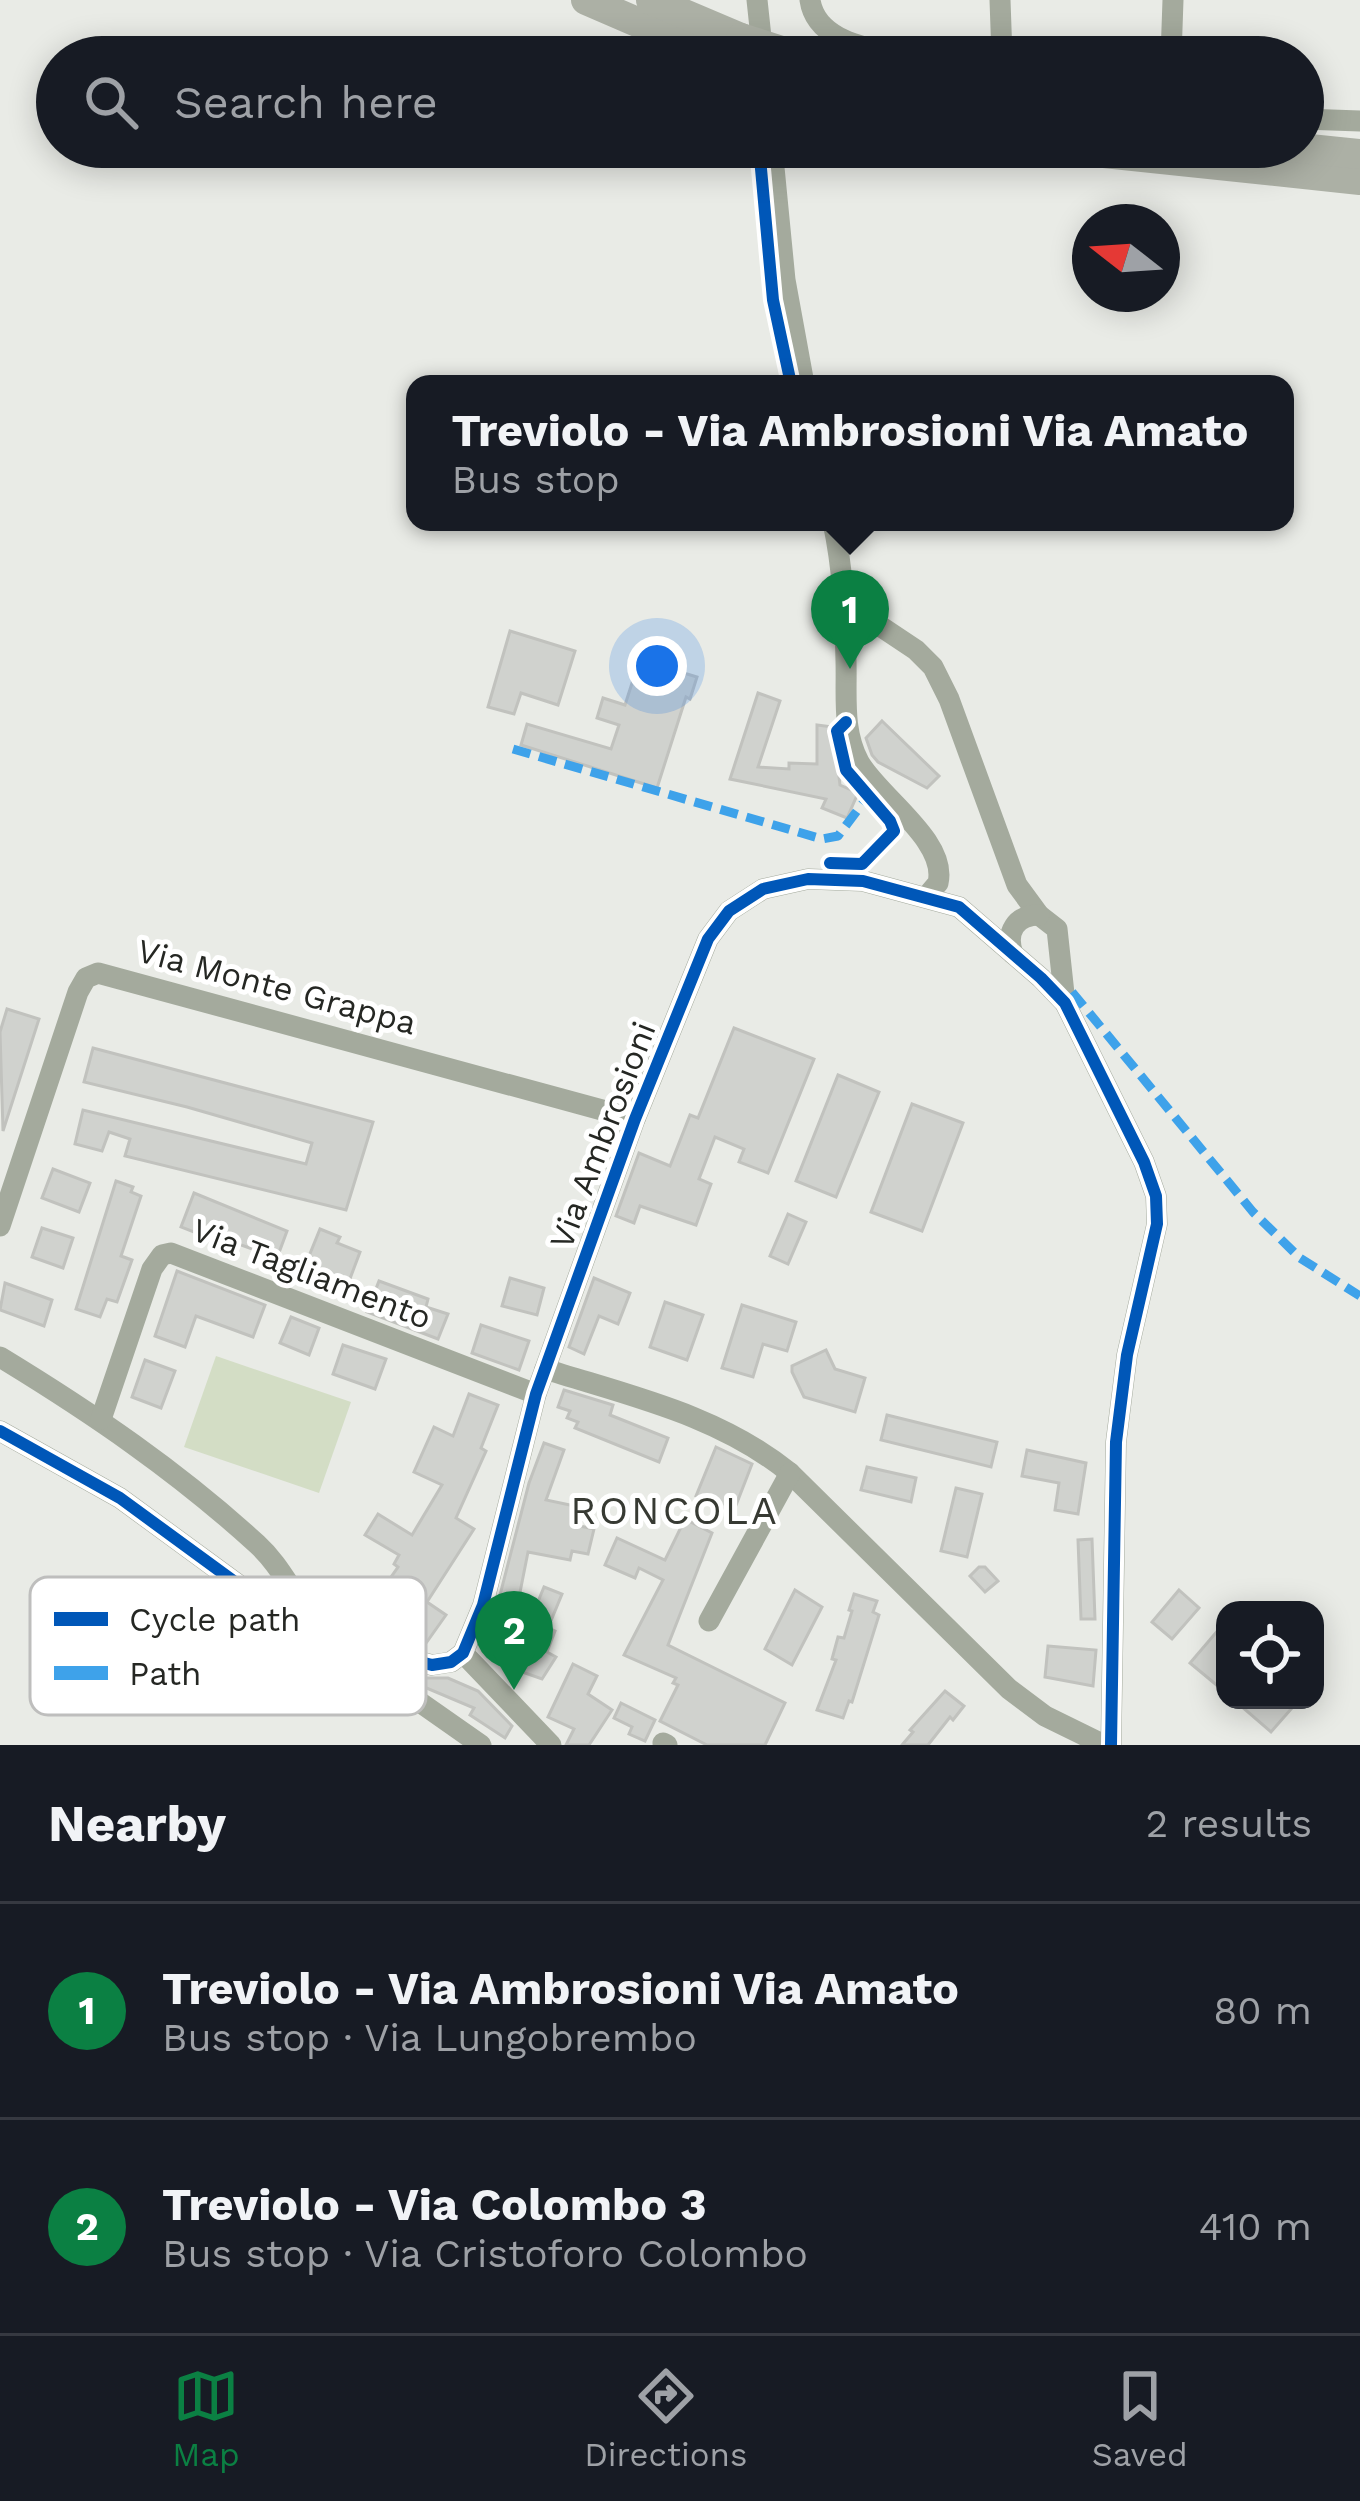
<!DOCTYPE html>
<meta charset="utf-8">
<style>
body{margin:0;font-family:"Work Sans",sans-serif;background:#242831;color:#f1f3f6}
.controls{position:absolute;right:36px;bottom:36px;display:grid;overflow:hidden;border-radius:24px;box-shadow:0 6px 30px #0003}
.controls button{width:108px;height:108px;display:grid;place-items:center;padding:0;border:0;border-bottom:3px solid #363941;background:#171b24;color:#f1f3f6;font:60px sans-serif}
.compass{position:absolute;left:1072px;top:204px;width:108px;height:108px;border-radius:50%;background:#171b24;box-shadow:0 6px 30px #0003;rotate:287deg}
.you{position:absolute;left:657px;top:666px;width:42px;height:42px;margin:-30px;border:9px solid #fff;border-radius:50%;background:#1a73e8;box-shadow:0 0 0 18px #1a73e833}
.badge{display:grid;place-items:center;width:78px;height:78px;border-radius:50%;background:#0b8043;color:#fff;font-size:39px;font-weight:700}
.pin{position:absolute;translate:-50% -99px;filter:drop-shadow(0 3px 6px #0008)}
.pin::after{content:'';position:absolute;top:63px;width:42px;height:36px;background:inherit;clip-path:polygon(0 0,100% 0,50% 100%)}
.popup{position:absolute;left:406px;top:375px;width:888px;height:156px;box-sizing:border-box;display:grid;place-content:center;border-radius:24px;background:#171b24;filter:drop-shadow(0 3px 9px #0005);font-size:39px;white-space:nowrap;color:#9ea1a6}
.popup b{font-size:45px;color:#f1f3f6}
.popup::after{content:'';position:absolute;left:50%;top:100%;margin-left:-24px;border:24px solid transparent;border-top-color:#171b24}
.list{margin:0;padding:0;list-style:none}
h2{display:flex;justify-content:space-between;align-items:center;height:156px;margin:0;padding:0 48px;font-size:51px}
h2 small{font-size:39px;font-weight:400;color:#9ea1a6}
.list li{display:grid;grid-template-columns:78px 1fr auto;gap:36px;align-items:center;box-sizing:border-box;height:216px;padding:0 48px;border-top:3px solid #363941}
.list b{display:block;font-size:45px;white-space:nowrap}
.list p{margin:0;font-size:39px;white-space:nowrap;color:#9ea1a6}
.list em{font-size:39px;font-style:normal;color:#9ea1a6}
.icon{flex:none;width:66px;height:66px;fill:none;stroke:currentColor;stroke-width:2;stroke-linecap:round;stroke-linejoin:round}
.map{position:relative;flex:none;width:1360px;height:1745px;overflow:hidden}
.search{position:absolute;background:#171b24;box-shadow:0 6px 30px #0003;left:36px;right:36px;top:36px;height:132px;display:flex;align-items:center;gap:30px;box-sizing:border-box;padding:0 42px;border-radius:66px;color:#9ea1a6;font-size:45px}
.sheet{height:588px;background:#171b24}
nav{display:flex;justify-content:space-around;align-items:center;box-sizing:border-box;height:168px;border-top:3px solid #363941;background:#171b24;font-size:33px;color:#9ea1a6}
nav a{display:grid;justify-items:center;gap:6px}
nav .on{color:#0b8043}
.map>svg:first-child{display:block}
</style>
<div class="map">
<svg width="1360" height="1745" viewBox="0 0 1360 1745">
<rect width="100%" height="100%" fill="#e9ebe6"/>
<polygon fill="#d3ddc5" points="216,1356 351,1402 319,1493 184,1447"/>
<g fill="#d0d2ce" stroke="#c1c2be" stroke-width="3">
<polygon points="510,631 575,651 558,705 521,693 514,714 488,707"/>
<polygon points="674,670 697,677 690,699 686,697 657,788 521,745 527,724 611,749 619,725 597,718 603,698 625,705 634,677 669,688"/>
<polygon points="758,693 780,701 758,767 789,769 789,763 817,764 817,725 833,727 840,785 858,793 847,818 822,808 826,799 730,779"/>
<polygon points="882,721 939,776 927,788 878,762 872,755 866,738"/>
<polygon points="7,1009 39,1019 3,1131 0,1032"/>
<polygon points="734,1028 814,1059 768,1173 739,1162 744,1149 715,1137 699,1179 711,1184 696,1225 640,1206 634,1223 616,1216 639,1153 670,1166 690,1115 698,1118"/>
<polygon points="93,1048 373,1122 346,1210 125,1156 130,1139 109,1132 102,1151 75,1144 83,1110 306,1164 312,1143 187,1107 84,1082"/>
<polygon points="838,1075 879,1092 836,1197 796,1181"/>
<polygon points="912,1104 963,1123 922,1231 871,1212"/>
<polygon points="53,1169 90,1183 79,1212 42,1198"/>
<polygon points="116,1181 133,1187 131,1192 141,1196 121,1256 132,1260 117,1302 107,1299 100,1317 76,1309"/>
<polygon points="194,1193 287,1231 277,1258 200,1230 199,1234 181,1227"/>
<polygon points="788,1214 806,1222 788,1264 770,1256"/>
<polygon points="42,1228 73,1238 63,1268 32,1257"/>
<polygon points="320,1229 340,1237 337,1243 360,1252 348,1284 305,1266"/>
<polygon points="177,1271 265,1305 253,1337 196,1316 185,1347 155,1336"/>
<polygon points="510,1278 544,1288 537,1315 502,1306"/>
<polygon points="594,1278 630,1293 618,1324 599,1316 584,1354 569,1347"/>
<polygon points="379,1281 428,1299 426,1307 448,1314 438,1339 367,1312"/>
<polygon points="5,1283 52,1300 44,1326 0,1310"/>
<polygon points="665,1302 703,1315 687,1360 650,1347"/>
<polygon points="742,1305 796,1322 787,1351 763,1344 753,1377 722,1368"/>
<polygon points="291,1317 319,1328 309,1355 280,1343"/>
<polygon points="481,1325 529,1341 519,1370 472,1353"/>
<polygon points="343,1345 386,1359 375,1389 333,1374"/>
<polygon points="826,1350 835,1369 865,1378 855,1412 804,1397 792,1372 792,1366"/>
<polygon points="145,1360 175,1371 161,1408 132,1397"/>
<polygon points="564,1390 613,1405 610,1415 668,1438 659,1462 575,1428 578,1422 567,1418 570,1411 558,1407"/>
<polygon points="469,1394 498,1405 481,1448 486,1451 456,1518 474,1529 427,1602 446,1615 424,1646 370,1607 398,1567 394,1564 399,1555 365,1535 378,1514 412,1535 442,1485 414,1472 434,1427 453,1436"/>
<polygon points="887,1415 997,1442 991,1467 881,1440"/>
<polygon points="544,1443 564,1450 546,1500 584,1508 580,1526 594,1529 588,1554 572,1551 570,1560 528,1552 506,1663 486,1649 529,1483"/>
<polygon points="716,1447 752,1464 733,1513 696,1496"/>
<polygon points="1027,1450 1086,1463 1078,1514 1055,1510 1059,1483 1022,1476"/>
<polygon points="867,1467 916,1478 911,1502 861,1490"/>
<polygon points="956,1488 982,1494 967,1557 941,1551"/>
<polygon points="685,1519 712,1533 668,1645 785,1703 765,1745 707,1745 660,1721 678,1685 673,1683 676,1678 624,1655 663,1580 639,1568 635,1578 605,1565 617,1538 665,1560"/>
<polygon points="1092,1539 1095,1619 1081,1619 1078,1540"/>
<polygon points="979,1567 985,1567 998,1581 985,1592 970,1576"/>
<polygon points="544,1587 562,1594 548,1628 555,1631 547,1652 556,1657 542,1679 511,1668"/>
<polygon points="795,1590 822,1607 792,1665 765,1649"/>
<polygon points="1179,1590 1199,1608 1172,1639 1152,1622"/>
<polygon points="854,1594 877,1601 873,1612 879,1615 852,1702 849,1701 843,1718 817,1710 836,1660 832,1659 838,1637 844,1638 852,1611 849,1610"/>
<polygon points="1225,1622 1225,1692 1190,1663"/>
<polygon points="266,1623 302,1650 291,1663 257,1634"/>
<polygon points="1048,1646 1096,1650 1093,1686 1045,1677"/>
<polygon points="573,1664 597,1676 588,1694 612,1710 589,1745 566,1745 574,1729 548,1717"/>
<polygon points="424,1678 448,1678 478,1691 512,1726 505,1738 470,1715 474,1708 424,1687"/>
<polygon points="945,1691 964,1706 953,1720 950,1717 928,1745 902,1745 913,1732 910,1730"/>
<polygon points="1234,1700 1299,1700 1271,1732"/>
<polygon points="621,1703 655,1720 645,1741 629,1734 632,1727 614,1718"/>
</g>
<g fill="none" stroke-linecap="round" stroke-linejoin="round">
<g stroke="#a4aa9d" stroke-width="21">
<polyline points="757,0 763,56"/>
<path d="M 810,0 C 816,42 870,48 903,57"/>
<polyline points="1000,0 1002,56"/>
<polyline points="1002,46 1084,57"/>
<polyline points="1171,57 1173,0"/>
<polyline points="1303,119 1360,121"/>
<polyline points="772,147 785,280 804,384"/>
<path d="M 833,522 C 843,569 845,614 846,661 C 847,696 842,730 859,762 C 879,797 948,841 938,883 L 927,896"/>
<polyline points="844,602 916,650 933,667 949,699 1017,885 1039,915 1057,929 1065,1003"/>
<path d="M 1013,954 C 1005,932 1016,915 1039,915"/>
<polyline points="0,1226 78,992 86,978 98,973 635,1119"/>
<path d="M 0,1357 C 92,1413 177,1471 257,1544 C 291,1575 299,1618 343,1639"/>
<path d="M 545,1369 C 630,1396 719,1415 790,1473 L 1009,1689 L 1045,1716 L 1104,1745"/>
<polyline points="101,1419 152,1269 162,1255 171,1253 536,1394"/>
<polyline points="0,1431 120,1498 314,1640 336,1647 360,1646 432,1665 451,1662 463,1653 483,1605 536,1394 635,1119 708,939 729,911 763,889 808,879 863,881 959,907 1041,978 1065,1003 1144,1162 1156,1196 1157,1224 1127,1355 1116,1442 1111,1745"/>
<polyline points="709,1621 790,1473"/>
<polyline points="463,1653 551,1745"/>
<polyline points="412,1661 407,1684 411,1696 481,1745"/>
<polyline points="663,1743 667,1745"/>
</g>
<g stroke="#acb0a5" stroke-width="30">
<polyline points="586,0 718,57"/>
<polyline points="651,0 741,38"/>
<polyline points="1047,147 1360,180"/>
<polyline points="1290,147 1360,154"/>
</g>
<polyline stroke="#acb0a5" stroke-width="30" points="741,38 791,54"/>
<g stroke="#3ea2ea" stroke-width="9" stroke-dasharray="18 9" stroke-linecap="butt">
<polyline points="513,749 822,839 838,836 872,791"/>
<polyline points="1072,992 1253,1212 1300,1258 1360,1296"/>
</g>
<g stroke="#fff" stroke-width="20">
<g id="cycleway">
<polyline points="759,147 773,300 791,384"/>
<polyline points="830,863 862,864 894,831 890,821 846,770 837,731 846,722"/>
<polyline points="0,1431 120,1498 314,1640 336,1647 360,1646 432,1665 451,1662 463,1653 483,1605 536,1394 635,1119 708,939 729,911 763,889 808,879 863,881 959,907 1041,978 1065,1003 1144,1162 1156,1196 1157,1224 1127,1355 1116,1442 1111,1745"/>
</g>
</g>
<use href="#cycleway" stroke="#0057b8" stroke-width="12"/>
</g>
<g text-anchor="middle" stroke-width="10" stroke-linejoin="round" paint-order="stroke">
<g font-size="33" fill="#252723" stroke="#fff">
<text transform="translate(277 986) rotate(15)" y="12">Via Monte Grappa</text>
<text transform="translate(602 1135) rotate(-69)" y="12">Via Ambrosioni</text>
<text transform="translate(312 1273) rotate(21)" y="12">Via Tagliamento</text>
</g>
<g font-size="39" letter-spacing="3" fill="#373a33" stroke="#fff">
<text x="675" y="1524">RONCOLA</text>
</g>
</g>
<rect x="30" y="1577" width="396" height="138" rx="18" fill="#fff" stroke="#bebebd" stroke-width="3"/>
<rect x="54" y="1612" width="54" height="14" fill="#0057b8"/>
<rect x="54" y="1666" width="54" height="14" fill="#3ea2ea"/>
<g font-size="33" fill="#252723">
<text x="129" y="1631">Cycle path</text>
<text x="129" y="1685">Path</text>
</g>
</svg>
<div class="controls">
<button><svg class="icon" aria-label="locate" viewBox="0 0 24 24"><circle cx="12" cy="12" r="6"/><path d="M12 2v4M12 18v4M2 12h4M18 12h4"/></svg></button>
</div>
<svg class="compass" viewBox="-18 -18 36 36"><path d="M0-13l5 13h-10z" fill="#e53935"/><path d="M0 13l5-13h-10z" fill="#9ea1a6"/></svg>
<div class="you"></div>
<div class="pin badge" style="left:850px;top:669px">1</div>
<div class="popup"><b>Treviolo - Via Ambrosioni Via Amato</b>Bus stop</div>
<div class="pin badge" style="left:514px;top:1690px">2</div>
<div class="search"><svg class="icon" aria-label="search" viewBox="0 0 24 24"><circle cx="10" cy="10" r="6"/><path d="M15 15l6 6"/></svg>Search here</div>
</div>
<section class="sheet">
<h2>Nearby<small>2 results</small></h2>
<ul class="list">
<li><span class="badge">1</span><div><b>Treviolo - Via Ambrosioni Via Amato</b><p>Bus stop · Via Lungobrembo</p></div><em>80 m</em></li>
<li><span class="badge">2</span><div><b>Treviolo - Via Colombo 3</b><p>Bus stop · Via Cristoforo Colombo</p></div><em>410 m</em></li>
</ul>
</section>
<nav>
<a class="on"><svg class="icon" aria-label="map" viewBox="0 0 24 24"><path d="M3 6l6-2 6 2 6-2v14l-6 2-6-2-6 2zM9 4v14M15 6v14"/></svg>Map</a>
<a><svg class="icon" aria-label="directions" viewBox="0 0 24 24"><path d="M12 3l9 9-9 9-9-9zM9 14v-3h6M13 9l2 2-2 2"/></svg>Directions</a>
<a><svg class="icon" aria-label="saved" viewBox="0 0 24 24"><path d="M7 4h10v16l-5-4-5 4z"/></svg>Saved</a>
</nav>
